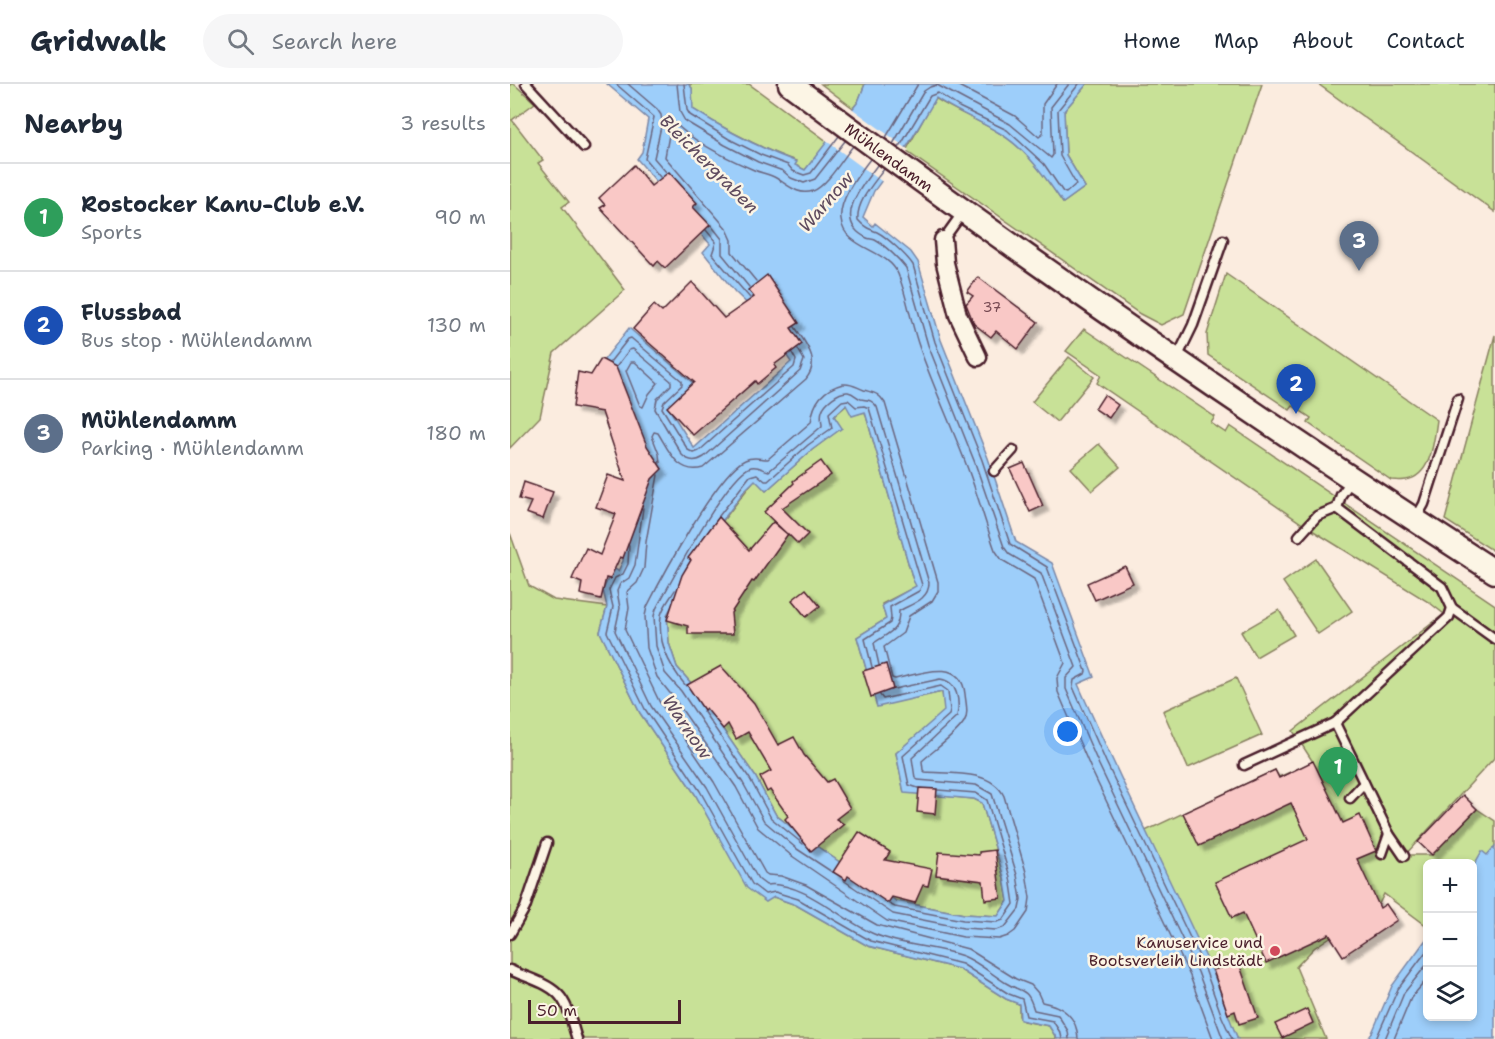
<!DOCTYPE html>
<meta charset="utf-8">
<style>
body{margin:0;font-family:"Shantell Sans",sans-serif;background:#f6f6f7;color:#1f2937}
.controls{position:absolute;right:18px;bottom:18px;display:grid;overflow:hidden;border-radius:9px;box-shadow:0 3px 9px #0003}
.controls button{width:54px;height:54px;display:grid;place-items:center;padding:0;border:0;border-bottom:2px solid #e0e1e3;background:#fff;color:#1f2937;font:30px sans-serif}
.scale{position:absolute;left:18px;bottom:15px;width:153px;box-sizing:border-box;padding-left:6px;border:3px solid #4a1f2b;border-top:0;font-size:16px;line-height:21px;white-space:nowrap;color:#4a1f2b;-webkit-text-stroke:4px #fcf5e5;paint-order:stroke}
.you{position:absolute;left:558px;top:648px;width:21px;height:21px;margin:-15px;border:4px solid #fff;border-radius:50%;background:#1a73e8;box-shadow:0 0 0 9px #1a73e833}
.badge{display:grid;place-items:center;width:39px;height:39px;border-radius:50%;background:#1a73e8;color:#fff;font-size:20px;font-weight:700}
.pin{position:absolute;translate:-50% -50px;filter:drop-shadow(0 2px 3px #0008)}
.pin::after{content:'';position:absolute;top:32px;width:21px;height:18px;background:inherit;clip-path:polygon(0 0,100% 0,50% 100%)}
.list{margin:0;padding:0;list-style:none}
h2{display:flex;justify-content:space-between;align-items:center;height:78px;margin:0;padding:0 24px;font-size:26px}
h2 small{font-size:20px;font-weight:400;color:#747a83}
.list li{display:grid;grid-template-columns:39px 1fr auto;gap:18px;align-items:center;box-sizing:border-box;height:108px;padding:0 24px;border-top:2px solid #e0e1e3}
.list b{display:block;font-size:22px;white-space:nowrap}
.list p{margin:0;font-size:20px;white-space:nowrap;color:#747a83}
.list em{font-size:20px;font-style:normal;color:#747a83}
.icon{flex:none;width:33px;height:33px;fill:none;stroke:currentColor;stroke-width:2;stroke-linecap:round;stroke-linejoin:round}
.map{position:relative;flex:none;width:985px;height:955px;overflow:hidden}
header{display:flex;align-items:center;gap:36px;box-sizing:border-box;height:84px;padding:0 30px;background:#fff;border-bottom:2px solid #e0e1e3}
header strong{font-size:28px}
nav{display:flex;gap:33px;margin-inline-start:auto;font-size:21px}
.search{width:420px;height:54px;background:#f6f6f7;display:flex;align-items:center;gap:15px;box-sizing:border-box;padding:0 21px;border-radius:33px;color:#747a83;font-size:22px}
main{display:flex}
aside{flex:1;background:#fff}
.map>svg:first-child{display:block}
</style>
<header>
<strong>Gridwalk</strong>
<div class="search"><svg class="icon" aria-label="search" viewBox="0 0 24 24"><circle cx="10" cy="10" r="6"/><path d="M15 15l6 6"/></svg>Search here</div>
<nav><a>Home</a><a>Map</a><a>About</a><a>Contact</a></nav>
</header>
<main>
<aside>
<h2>Nearby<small>3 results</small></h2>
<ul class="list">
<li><span class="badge" style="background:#2e9e5b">1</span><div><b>Rostocker Kanu-Club e.V.</b><p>Sports</p></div><em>90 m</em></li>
<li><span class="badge" style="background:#1a4fb4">2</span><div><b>Flussbad</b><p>Bus stop · Mühlendamm</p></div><em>130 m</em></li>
<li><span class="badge" style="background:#5c6f8a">3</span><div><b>Mühlendamm</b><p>Parking · Mühlendamm</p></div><em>180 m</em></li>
</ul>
</aside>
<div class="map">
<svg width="985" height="955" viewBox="0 0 985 955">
<defs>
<filter id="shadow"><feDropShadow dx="5.5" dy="5.5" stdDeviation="1.5" flood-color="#0004"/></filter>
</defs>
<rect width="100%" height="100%" fill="#fbecdf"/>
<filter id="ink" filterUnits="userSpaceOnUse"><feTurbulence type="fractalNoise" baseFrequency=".0167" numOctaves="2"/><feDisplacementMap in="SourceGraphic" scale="12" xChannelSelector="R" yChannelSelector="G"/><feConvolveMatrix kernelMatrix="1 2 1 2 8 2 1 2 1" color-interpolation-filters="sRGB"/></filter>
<g filter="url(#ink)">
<g fill="#c8e197" stroke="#898061" stroke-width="1.5">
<polygon points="0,0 4,0 25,19 2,36 33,76 28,79 59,118 52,123 115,206 44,269 30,333 0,364"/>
<path d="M 178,0 L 239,0 L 318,58 L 295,86 L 285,81 L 286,77 C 249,64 216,46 182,25 L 182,4 Z"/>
<polygon points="311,0 355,0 348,18 343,24"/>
<path d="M 577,0 L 752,0 L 674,230 L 651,241 L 630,230 L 396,67 L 425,14 C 447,28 470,37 491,50 C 518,66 536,94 553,119 L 575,103 L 556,71 L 554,27 Z"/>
<polygon points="808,0 985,0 985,128"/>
<path d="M 716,190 L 927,336 C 924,356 922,392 896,396 C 891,397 886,396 881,396 L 798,339 L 801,334 L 783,322 L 780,326 L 698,271 L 697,250 Z"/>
<polygon points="574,245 705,333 701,339 716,349 720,342 985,521 985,673 895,771 922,771 967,725 985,737 985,762 977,772 972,768 963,783 962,780 918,780 917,842 874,810 869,820 804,864 786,883 816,955 728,955 717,931 700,883 635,747 765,686 769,693 803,678 783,647 934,530 920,519 797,443 587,299 591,291 556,267"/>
<polygon points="985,251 985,468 935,436"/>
<polygon points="559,273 584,293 547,338 522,318"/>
<polygon points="337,321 343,331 355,328 403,496 407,502 372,520 376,535 347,553 367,622 432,608 435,627 386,669 394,708 464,715 472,719 494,794 498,817 488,832 454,830 386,817 295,754 266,731 245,692 181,599 167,583 159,559 157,531 199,455 245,395 256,407 302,366 331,344 324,332"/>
<polygon points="589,360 610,383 582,407 561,384"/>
<polygon points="0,449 19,502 44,516 97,523 90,548 130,629 185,710 238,804 286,821 358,862 449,885 496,915 509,920 509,932 513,937 539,942 547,955 0,955"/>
<polygon points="806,475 842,527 808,550 773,498"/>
<polygon points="769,526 784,551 746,573 731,548"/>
<polygon points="726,594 752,651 678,684 653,627"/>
</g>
<g fill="#9dcefa" stroke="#7c88a7" stroke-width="1.5" fill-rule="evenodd">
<path d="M 97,0 L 178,0 L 182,4 L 183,25 C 217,47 249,64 287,78 L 285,81 L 295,86 L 348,18 L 355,0 L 577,0 L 554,27 L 556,71 L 575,103 L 553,119 C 536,94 518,67 491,50 C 470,37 447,28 426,14 L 398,61 L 364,107 L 353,133 L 363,142 L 365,139 L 401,168 L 408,178 L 431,256 L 478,374 L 506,458 L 542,479 L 584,593 L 568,600 C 610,695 656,788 700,882 C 711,906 717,931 728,955 L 547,955 L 539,942 L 510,936 L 509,920 L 496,915 L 449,885 L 358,862 L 286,821 L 264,813 L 256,818 L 237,804 L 185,710 L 130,629 L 90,548 L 97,523 L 93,506 L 103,484 L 108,487 L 113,477 L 114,455 L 128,375 L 89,282 L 119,244 L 183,299 L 158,323 L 184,364 L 281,278 L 248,230 L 225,208 L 193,168 L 200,160 L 127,75 L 132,68 L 138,35 ZM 336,321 L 342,332 L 355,328 L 403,496 L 406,502 L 372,521 L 376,535 L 347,553 L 367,623 L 432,608 L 434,627 L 386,669 L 394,709 L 464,715 L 472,719 L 494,794 L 498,817 L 488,832 L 454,830 L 386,817 L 295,754 L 266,731 L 245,692 L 181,599 L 167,583 L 159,559 L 157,531 L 199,455 L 235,406 L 245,396 L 256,407 L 302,366 L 332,344 L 324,332 Z"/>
<polygon points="985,762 985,955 858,955 862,949 882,902 917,854 918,932 962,932 963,783 972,767 977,771"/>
</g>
<polygon fill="#fbecdf" points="340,23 399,66 374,99 315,56"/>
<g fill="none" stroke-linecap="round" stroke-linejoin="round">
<g stroke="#6b657e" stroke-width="1.5">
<polyline points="106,0 144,33 135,75 150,93"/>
<polyline points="118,0 147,25 151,31 152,38 144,74 156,88"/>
<polyline points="167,0 170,28 175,37 215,61 248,78 273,87 281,94 294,99 305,95 335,57"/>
<polyline points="174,0 177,26 180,31 219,55 251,71 278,81 283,87 294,91 301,89 329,52"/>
<polyline points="445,0 505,32 529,53 533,50 533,20 547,0"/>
<polyline points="375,55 408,0"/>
<polyline points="383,60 414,7 420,3 427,1 500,40 541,74 543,71 541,23 559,0"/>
<polyline points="389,64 420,12 428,9 449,23 497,46 534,80 553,108 556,109 566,100 550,72 548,26 569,0"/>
<path d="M 360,75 C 349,90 328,116 331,136 C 334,165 378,165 388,190 C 398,214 401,241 410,265 C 424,304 441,341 456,380 C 467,408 475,438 485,466 L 492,476 L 524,495 L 555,579 L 547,594 L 548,608 L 581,685 L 680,892 L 703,955"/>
<path d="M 368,80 C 353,100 321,137 357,154 C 359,155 363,155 365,156 C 376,162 389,175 396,184 L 418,261 L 465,379 L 494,463 L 499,470 L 531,489 L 566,583 L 556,594 L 556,605 L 589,681 L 688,888 L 713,955"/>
<path d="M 374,85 C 364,99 346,118 348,136 C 354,143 359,145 367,148 C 377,153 397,172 403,181 L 425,258 L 472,376 L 500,460 L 537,483 L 576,587 L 575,590 L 564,596 L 563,603 L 596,678 L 695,885 L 712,933 L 722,955"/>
<polyline points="201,141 212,155 212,170 239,203"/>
<polyline points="196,146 206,158 202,170 240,214"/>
<path d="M 246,197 L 222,168 L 222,156 L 217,145 L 155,73 L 161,40 L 165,39 C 182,57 221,76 244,86 C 251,89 259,90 266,94 C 278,101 288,112 303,107 C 317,102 333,74 343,62"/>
<polyline points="100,278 118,255 121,254 172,297 172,301 154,318 152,324 178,366 184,369 189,367 284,283 286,276 282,269"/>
<polygon points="121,278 125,278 148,299 139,310 133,323 130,322 116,287"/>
<path d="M 107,282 L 119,266 L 123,265 L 161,297 L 161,301 L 147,315 L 145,325 L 172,371 C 179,378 186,378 194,373 L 290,287 L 294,276 L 288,265"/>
<path d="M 333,300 C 342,299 346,303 354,306 C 364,309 369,309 375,319 L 428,498 L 428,507 L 422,517 L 399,532 L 393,549 L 374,563 L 382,594 L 385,595 C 409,590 451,572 455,610 C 456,620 459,630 454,638 C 446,651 424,666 412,677 L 413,686 L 415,688 C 440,690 481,685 494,712 L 516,788 L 520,814 L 518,828 L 505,847 L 498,852 L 489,855 L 453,853 L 377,837 L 282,772 L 248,744 L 226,703 L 163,613 L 147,593 L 137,564 L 135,532 L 137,523 C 152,493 208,388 235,376 C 243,372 250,375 258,375 L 301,338 C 303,319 313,305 333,300 Z"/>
<path d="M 150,379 L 149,370 L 142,352 L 144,348 L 148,349 C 159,367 168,391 193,384 L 296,295 C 311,276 296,260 285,243"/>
<path d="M 148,391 L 136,458 L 134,484 L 127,499 L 117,508 L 119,524 L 115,546 L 149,617 L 204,698 L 255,789 L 258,791 L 271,792 L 296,801 L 367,841 L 458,865 L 506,895 L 521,901 L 528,909 L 532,918 C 553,922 567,932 568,955"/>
<path d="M 133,424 L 125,481 L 119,494 L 110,500 L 107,507 L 110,524 L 105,547 L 141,622 L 197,703 L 248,795 L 256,801 C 290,795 333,837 364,850 C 392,862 424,862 453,872 C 468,878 483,891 496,899 C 514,910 517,903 524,926 L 548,931 L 558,947 L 559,955"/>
<polyline points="209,432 240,392 247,390 255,397 258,397 298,361 322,344 319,329 332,317 338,316 346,323 354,322 359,324 412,501 409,507 380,523 381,534 380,539 355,555 362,583"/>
<polyline points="119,461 118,480 113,490 105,494 99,506 103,523 97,548 135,625 190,707 242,800 255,810 265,808 288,815 361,857 452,880 499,910 512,915 516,932 543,937 551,950 552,955"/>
<path d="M 165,506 C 161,513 153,523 151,531 C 147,558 160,583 176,602"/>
<polyline points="370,611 373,615 431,602 438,607 440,626 439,631 393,672 399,701 408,704"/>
<polyline points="193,627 240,695 261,734 293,760"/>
<path d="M 322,788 L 287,765 L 254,737 L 233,699 L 171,607 L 155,589 L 146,562 L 144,532 L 146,525 C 160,500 218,389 241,383 C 248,381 253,386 259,387 L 312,342 C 312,337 310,332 312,327 C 314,319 329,307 338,308 C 344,309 347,314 351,315 C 359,316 362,316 367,323 L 419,499 C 419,516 401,520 389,527 C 389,548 379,548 364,559 L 369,581"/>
<path d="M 333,796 L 383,830 L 453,844 L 487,846 L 495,843 L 509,825 L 511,815 L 507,791 L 482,710 L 466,701 L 408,696 L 405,694 L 402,674 L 447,632 C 450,618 448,597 430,595 L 384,605"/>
<polyline points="379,820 385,823 453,836 487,838 493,836 504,820 500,793 477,716 466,709 428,706"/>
<polyline points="866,955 888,905 918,865"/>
<polyline points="875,955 894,909 918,879"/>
<polyline points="884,955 901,914 918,894"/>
</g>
</g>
<g fill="#f9c8c6" stroke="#4a1f2b" stroke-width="1.5" filter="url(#shadow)">
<polygon points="124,81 141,102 159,88 187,119 183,123 200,141 155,184 148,177 144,182 90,124 95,121 89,114"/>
<polygon points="257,191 289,239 281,244 292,260 264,281 266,284 247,300 245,297 183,351 157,323 184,298 123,245 144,221 152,228 182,198 214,234 244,213 238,206"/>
<polygon points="468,193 528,238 508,265 486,247 481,253 464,240 456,220 463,212 457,208"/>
<polygon points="91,275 106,283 137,362 152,385 142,395 113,474 110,473 100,495 96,494 91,515 70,510 72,499 62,495 76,464 90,471 106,430 86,423 98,391 115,397 92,328 63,323 68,288 81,291"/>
<polygon points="594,311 608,321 599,334 585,325"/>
<polygon points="311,377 321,391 272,424 298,450 288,460 278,450 244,498 242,497 221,529 223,550 178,550 178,542 157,536 172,491 181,476 178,474 209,433 239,466 263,438 277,450 254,428 284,399 283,397"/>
<polygon points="514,379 533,422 520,428 500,385"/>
<polygon points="14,398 43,408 33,435 16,429 21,418 9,415"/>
<polygon points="615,482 623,499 585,516 577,499"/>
<polygon points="296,505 310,522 296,533 282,516"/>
<polygon points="376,580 383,605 361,613 353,587"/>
<polygon points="211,582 244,619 268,661 284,653 294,671 317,698 323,695 340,724 326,735 334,740 301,767 275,735 278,732 260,706 257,708 250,693 261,687 238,648 226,655 218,640 213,645 196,624 194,626 177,601"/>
<polygon points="803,677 833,739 850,731 866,767 847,775 870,824 876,820 887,836 833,872 819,850 756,879 733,829 722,834 705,798 798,755 781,719 689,762 673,729 765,686 769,694"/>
<polygon points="409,704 427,705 425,730 407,728"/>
<polygon points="953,711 967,725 922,771 908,758"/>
<polygon points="349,748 380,768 375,776 422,785 418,802 413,801 405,819 382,813 378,819 338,792 336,796 323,788"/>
<polygon points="485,766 491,814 475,816 473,797 426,791 429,768 469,771 469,768"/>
<polygon points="729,879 748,934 729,940 725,927 718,930 703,886"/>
<polygon points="797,925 803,939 772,954 765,940"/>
</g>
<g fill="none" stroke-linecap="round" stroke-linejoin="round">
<g stroke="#4a1f2b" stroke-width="13">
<g id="lane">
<polyline points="16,0 74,63"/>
<polyline points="433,156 453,128"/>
<polyline points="666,276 683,241 713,156"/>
<polyline points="484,387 503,366"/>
<polyline points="827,424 932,503 942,524 985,555"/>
<polyline points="905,436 914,420 948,315"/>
<polyline points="789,452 807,432 827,424 831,411 842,396"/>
<polyline points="734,681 825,639"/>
<polyline points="840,714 854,699"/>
<polyline points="879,750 894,772"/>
<polyline points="872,770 879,750 825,639 939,533 942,524"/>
<polyline points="0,850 15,824 37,759"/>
<path d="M 0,886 C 15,893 36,898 48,910 C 59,921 62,941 67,955"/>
</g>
</g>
<g stroke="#4a1f2b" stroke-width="21">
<polyline id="street" points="433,156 435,179 448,231 468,273"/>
</g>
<g stroke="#4a1f2b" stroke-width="27">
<path id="secondary" d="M 280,0 C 509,171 745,333 985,488"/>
</g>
<use href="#lane" stroke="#fcf5e5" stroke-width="8"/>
<use href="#street" stroke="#fcf5e5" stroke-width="16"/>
<use href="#secondary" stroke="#fcf5e5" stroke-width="22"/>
</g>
</g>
<circle fill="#d1495b" stroke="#fcf5e5" stroke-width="2" cx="765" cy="867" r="6"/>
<g text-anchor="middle" stroke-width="5" stroke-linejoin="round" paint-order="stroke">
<g font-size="14" fill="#764952">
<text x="482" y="228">37</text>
</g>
<g font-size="16" fill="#4a1f2b" stroke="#fcf5e5">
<text transform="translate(379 73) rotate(36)" y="6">Mühlendamm</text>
</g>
<g font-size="16" fill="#4a1f2b" stroke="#fcf5e5" text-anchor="end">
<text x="753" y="864">Kanuservice und<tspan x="753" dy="18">Bootsverleih Lindstädt</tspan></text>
</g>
<g font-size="18" font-style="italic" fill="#5f4b5f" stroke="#fcf5e5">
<text transform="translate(199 80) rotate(45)" y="6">Bleichergraben</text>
<text transform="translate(316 118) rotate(-49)" y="6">Warnow</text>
<text transform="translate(177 643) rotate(56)" y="6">Warnow</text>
</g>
</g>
</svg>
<div class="controls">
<button>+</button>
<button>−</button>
<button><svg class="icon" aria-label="layers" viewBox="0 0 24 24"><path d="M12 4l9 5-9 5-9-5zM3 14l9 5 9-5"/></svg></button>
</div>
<div class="scale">50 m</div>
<div class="you"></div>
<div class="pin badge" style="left:828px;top:713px;background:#2e9e5b">1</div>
<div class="pin badge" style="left:786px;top:330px;background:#1a4fb4">2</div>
<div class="pin badge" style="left:849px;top:187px;background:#5c6f8a">3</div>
</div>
</main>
